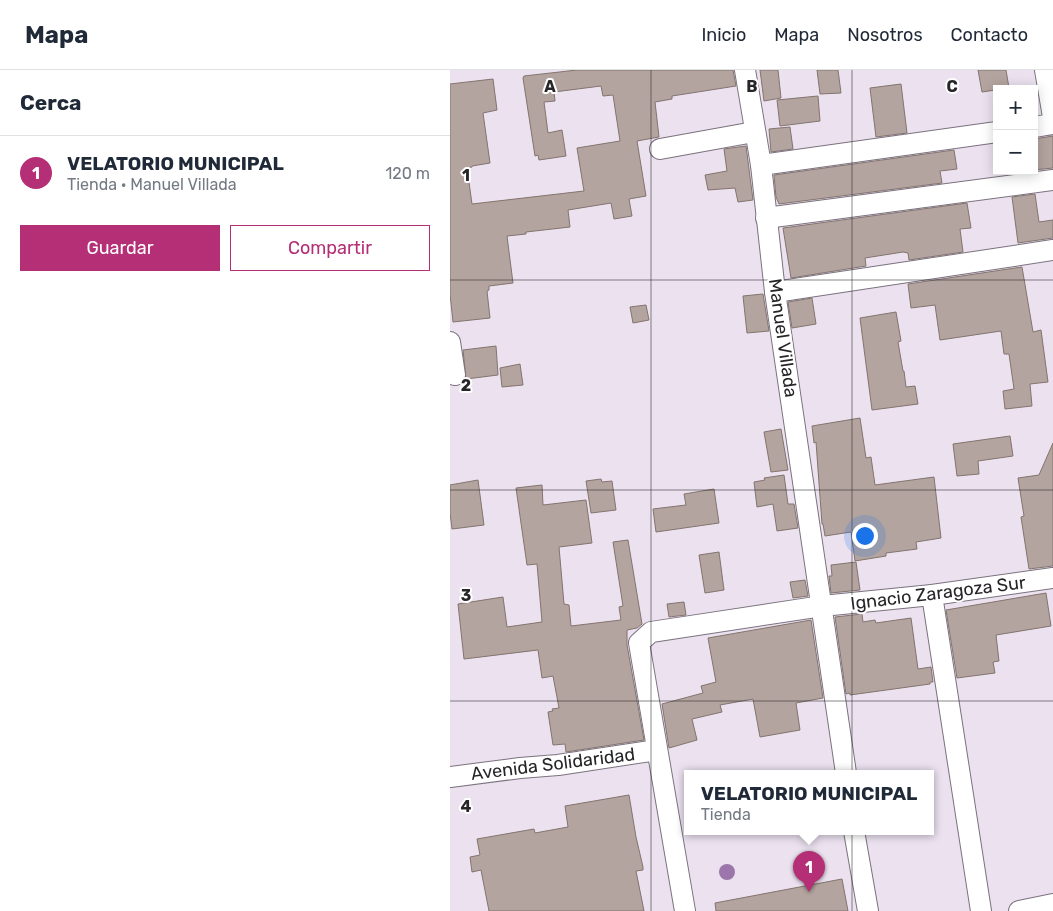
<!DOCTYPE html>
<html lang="es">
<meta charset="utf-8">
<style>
body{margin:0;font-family:Rubik,sans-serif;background:#f2f2f3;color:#1f2937}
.controls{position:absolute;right:15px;top:15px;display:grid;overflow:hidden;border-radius:0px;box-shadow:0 2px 12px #0003}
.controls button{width:45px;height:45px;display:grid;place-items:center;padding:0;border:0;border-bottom:1px solid #e0e1e3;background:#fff;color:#1f2937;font:25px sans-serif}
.you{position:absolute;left:414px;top:465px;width:18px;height:18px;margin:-12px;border:4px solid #fff;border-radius:50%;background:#1a73e8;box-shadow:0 0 0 8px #1a73e833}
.badge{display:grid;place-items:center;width:32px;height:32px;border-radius:50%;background:#b42f75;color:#fff;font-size:16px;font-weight:700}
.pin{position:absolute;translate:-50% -41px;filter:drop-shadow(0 1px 2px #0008)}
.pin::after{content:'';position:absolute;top:26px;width:18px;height:15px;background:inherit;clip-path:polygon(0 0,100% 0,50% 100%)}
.popup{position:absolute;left:234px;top:700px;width:250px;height:65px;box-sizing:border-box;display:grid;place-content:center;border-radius:0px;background:#fff;filter:drop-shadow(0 1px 4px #0005);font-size:16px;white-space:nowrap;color:#747a83}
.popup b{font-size:19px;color:#1f2937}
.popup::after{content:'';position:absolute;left:50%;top:100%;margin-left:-10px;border:10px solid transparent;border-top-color:#fff}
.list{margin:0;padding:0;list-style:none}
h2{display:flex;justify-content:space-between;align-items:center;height:65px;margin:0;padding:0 20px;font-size:21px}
h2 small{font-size:16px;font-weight:400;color:#747a83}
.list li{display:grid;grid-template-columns:32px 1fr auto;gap:15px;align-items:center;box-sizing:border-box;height:75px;padding:0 20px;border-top:1px solid #e0e1e3}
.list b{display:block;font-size:19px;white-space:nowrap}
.list p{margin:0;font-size:16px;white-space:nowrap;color:#747a83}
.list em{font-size:16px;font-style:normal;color:#747a83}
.actions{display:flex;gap:10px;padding:15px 20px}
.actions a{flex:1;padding:11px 0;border:1px solid #b42f75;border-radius:0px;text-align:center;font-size:18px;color:#b42f75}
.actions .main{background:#b42f75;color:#fff}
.map{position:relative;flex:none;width:603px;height:841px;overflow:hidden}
header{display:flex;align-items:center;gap:30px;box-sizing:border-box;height:70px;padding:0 25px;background:#fff;border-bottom:1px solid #e0e1e3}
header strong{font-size:24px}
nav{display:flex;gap:28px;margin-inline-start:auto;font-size:18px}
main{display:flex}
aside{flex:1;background:#fff}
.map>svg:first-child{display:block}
</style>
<header>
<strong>Mapa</strong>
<nav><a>Inicio</a><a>Mapa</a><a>Nosotros</a><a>Contacto</a></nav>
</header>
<main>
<aside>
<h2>Cerca<small></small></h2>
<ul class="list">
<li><span class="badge">1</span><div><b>VELATORIO MUNICIPAL</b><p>Tienda · Manuel Villada</p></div><em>120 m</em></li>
</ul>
<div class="actions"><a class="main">Guardar</a><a>Compartir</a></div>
</aside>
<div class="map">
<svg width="603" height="841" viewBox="0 0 603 841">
<rect width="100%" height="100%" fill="#ebe1ef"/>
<g fill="#b4a49f" stroke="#83746f">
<polygon points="127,0 283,0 286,16 222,26 222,29 205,32 209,67 187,71 196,126 179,129 182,146 164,149 161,133 118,140 120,157 76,162 76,164 57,166 63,213 39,216 39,220 37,221 40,248 3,252 0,224 0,14 43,9 47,40 33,43 40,93 22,96 22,97 17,98 22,134 134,121 127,78 170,71 163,25 153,26 151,16 104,22 105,31 94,32 98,63 112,60 116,86 89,90 88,85 85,86 73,8 74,6"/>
<polygon points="310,0 328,0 331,28 314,31"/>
<polygon points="367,0 388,0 391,23 370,24"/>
<polygon points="528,0 556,0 559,18 532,22"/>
<polygon points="451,14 457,63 426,67 420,18"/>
<polygon points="368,26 370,51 330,56 327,30"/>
<polygon points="340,57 343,79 321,82 319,59"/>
<polygon points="603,66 603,98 584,100 584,69"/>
<polygon points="296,76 303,130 288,132 285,118 258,120 255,105 277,101 274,79"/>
<polygon points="504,80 507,99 490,101 492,113 329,134 326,127 324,105"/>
<polygon points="585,124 589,152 603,150 603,168 568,173 562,127"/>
<polygon points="517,133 521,158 510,159 513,182 459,190 458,183 453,182 415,188 416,196 341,208 333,158"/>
<polygon points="572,197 583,262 591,260 598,312 580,314 582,336 555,339 553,321 564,319 559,284 554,284 551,261 490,270 485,235 461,238 458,214"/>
<polygon points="313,224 319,261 297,263 293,226"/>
<polygon points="362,228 366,254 342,258 338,232"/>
<polygon points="196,235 199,250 183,253 180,237"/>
<polygon points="446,242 451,271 448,272 453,301 454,301 456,317 465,316 468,334 422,340 410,248"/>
<polygon points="46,276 48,305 16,309 13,280"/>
<polygon points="70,294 73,315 52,317 50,298"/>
<polygon points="410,348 416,388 421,387 425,415 484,407 491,468 466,472 467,479 436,483 436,486 405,491 401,462 375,466 373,454 372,454 366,372 364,373 362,356"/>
<polygon points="331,359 338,400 321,402 314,362"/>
<polygon points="560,366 563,386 528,391 529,404 507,406 503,374"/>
<polygon points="603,373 603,496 579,499 571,447 574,446 568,408 589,405"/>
<polygon points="334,405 338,434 344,434 348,458 327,461 323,434 307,437 304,412 315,410 314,408"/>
<polygon points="151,409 152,412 162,411 166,440 141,443 136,411"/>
<polygon points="28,410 34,455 2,459 0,443 0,415"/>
<polygon points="92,415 93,435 136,430 142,473 109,477 114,534 119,535 121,556 171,550 169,537 173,536 163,472 178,470 192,554 187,558 177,560 177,575 194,670 116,682 115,674 103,675 98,642 103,641 102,639 109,638 103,606 92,608 88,580 14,589 8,534 53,527 57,557 92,552 87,494 77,495 66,418"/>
<polygon points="264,419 269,453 206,462 203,439 236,435 234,424"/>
<polygon points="269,482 274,520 255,523 249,485"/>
<polygon points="406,492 410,520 381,523 379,506 382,506 381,495"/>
<polygon points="355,510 358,526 343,528 340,512"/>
<polygon points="596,523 601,556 546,565 549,591 543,592 545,603 507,608 496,540"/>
<polygon points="234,532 236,545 219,547 217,534"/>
<polygon points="412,544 413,552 425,550 426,553 461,548 468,599 481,597 483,612 480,612 480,614 400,625 400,623 396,624 385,547"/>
<polygon points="361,550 373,628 346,633 350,660 310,667 303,629 270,635 272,642 242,649 247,670 219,678 212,634 253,623 251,616 266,612 258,568"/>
<polygon points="179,725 186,767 193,797 193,800 186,801 194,841 39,841 31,800 22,802 20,787 30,785 27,769 84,759 85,763 118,757 115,736"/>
<polygon points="392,809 398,841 266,841 265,833"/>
</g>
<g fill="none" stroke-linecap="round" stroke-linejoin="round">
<g stroke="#7b727e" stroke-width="22">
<g id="minor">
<polyline points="295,0 311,95 325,222 396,703"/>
<polyline points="595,0 603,47"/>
<polyline points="584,57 603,54"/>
<polyline points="210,79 304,62"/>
<polyline points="311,95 547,62"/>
<polyline points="316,148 603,110"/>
<polyline points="325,222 603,180"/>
<polyline points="0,272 5,305"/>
<polyline points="482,525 531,841"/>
<polyline points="0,707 70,698 108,695 207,680"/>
<polyline points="404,761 418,841"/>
<polyline points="235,841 189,573 201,562 372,536 482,525 603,508"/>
<polyline points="569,841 603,834"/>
</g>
</g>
<use href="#minor" stroke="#fff" stroke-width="20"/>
</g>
<circle fill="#9c76aa" cx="277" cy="802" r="8"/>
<path fill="none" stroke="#282529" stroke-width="1" stroke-opacity="0.55" d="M 201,0 L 201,841M 402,0 L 402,841M 0,210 L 603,210M 0,420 L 603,420M 0,631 L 603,631"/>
<g text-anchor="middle" stroke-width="4" stroke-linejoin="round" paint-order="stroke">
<g font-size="18" fill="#282529" stroke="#fff">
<text transform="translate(333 268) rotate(82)" y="6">Manuel Villada</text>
<text transform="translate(488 523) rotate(-7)" y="6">Ignacio Zaragoza Sur</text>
<text transform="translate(103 694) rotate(-7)" y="6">Avenida Solidaridad</text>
</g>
</g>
<g font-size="16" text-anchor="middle" font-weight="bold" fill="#282529" stroke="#fff" stroke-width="4" stroke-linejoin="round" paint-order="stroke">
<text x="100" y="22">A</text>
<text x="302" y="22">B</text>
<text x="502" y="22">C</text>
<text x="16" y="111">1</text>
<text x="16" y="321">2</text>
<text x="16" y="531">3</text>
<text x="16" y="742">4</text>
</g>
</svg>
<div class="controls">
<button>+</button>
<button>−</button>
</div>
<div class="you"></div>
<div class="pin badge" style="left:359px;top:822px">1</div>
<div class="popup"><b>VELATORIO MUNICIPAL</b>Tienda</div>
</div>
</main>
